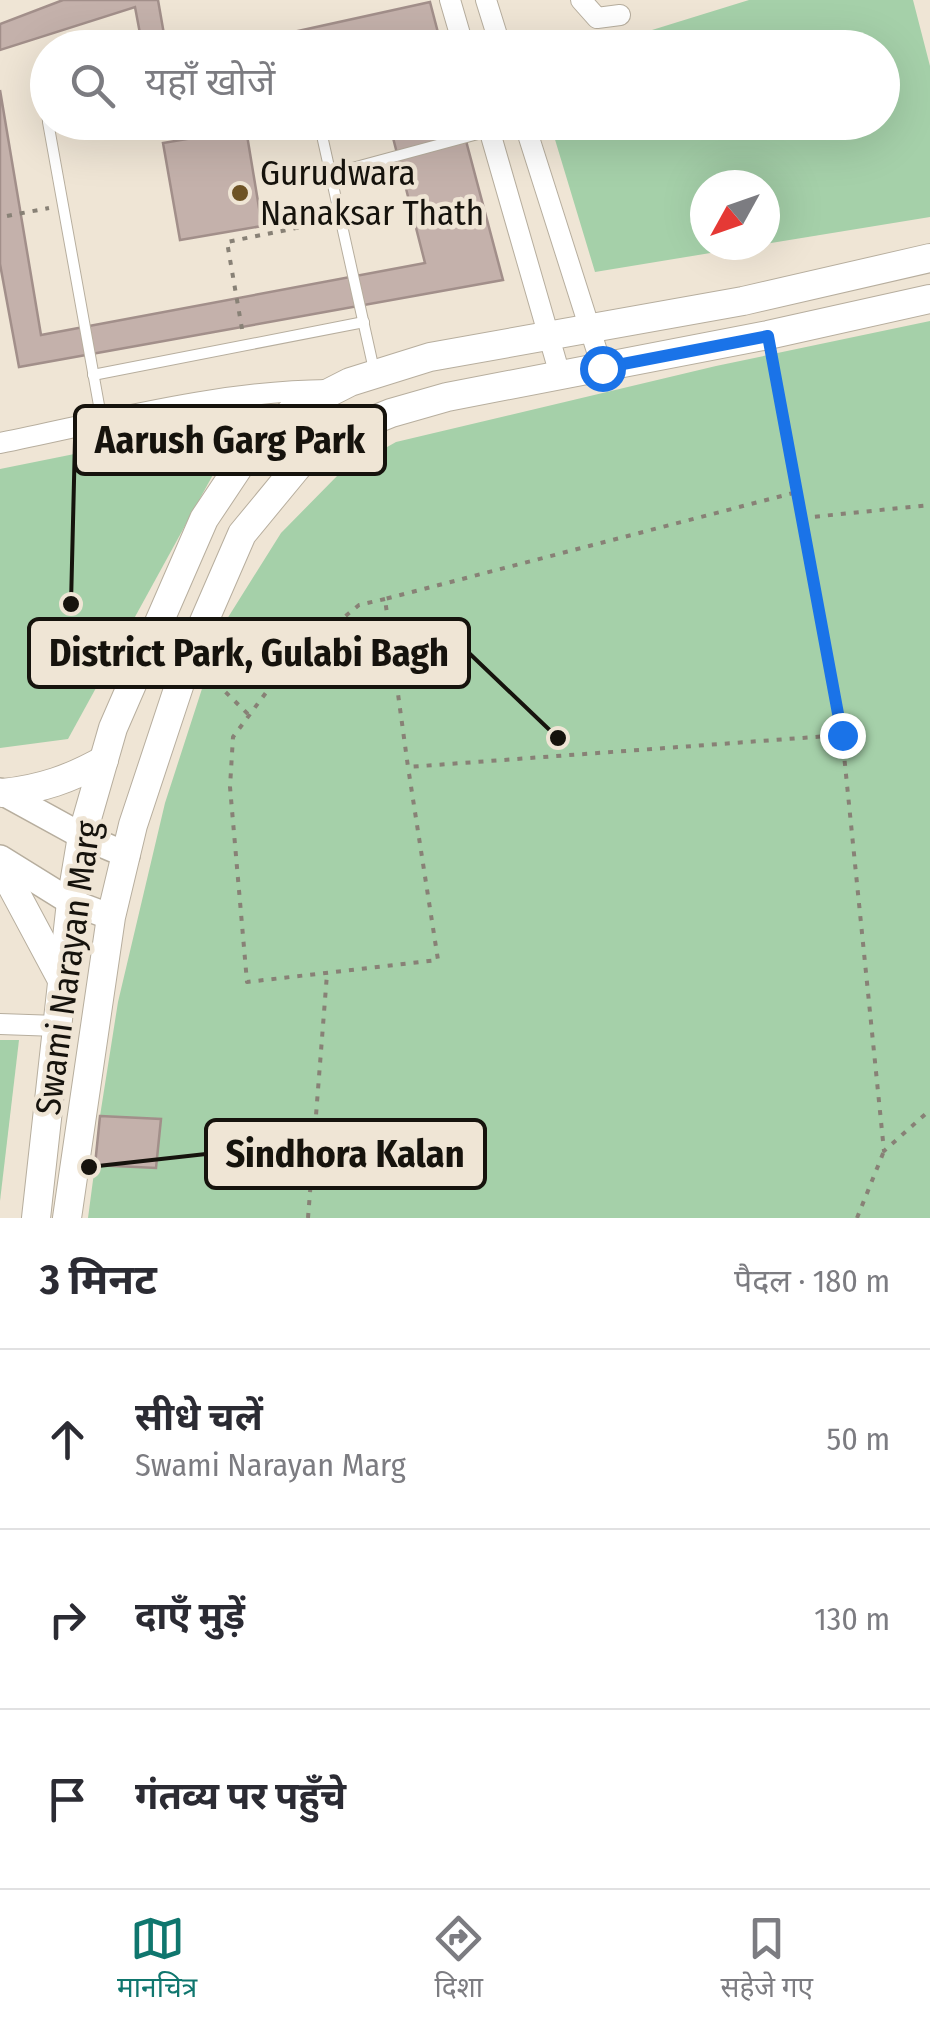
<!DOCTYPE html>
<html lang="hi">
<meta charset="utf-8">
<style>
body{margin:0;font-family:"Fira Sans Condensed","Noto Sans Devanagari",sans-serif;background:#f2f2f3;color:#2b2b33}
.compass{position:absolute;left:690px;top:170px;width:90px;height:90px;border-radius:50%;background:#fff;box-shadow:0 10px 40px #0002;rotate:230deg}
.stop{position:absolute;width:30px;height:30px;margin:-22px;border:8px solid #1a73e8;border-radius:50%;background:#fff}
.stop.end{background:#1a73e8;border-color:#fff;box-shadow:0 2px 10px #0008}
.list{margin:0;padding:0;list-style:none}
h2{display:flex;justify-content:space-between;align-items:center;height:130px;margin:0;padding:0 40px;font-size:42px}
h2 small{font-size:32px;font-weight:400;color:#7c7c81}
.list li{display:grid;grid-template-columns:65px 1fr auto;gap:30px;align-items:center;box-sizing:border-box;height:180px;padding:0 40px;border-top:2px solid #e1e1e2}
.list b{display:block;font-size:38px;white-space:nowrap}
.list p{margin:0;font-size:32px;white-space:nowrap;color:#7c7c81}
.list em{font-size:32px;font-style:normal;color:#7c7c81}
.icon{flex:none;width:55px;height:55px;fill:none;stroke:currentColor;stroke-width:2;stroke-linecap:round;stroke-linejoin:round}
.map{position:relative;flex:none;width:930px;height:1218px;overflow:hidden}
.search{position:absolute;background:#fff;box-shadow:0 10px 40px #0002;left:30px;right:30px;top:30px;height:110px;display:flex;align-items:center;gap:25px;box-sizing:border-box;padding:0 35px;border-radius:55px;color:#7c7c81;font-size:38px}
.sheet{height:670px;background:#fff}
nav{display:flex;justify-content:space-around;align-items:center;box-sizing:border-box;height:140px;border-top:2px solid #e1e1e2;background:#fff;font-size:28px;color:#7c7c81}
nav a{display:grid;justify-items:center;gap:5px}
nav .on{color:#0f766e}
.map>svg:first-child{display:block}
</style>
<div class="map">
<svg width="930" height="1218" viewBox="0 0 930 1218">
<rect width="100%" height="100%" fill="#efe5d5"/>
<g fill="#a5d0a9">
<polygon points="749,0 913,0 930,66 930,217 765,244 765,185 705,185 705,245 759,245 595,272 550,123 882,122 882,48 597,47"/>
<polygon points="930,321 930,1218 88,1218 95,1165 156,1168 161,1119 100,1116 118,1002 165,803 222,627 281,533 339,474 396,442 716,366"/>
<polygon points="243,420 68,739 0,748 0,469"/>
<polygon points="0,1040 19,1040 0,1201"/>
</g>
<g fill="#c4b1ab" stroke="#a28f8a" stroke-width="2.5">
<polygon points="63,0 158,0 165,40 142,44 135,7 0,50 0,24"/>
<polygon points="430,2 442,48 302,48 298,31"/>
<polygon points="0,90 41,335 425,263 389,122 461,122 503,280 19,367 0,264"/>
<polygon points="246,129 262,226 180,240 163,143"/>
<polygon points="100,1116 161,1119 156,1168 95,1165"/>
</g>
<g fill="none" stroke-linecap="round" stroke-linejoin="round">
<g stroke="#b7ae9e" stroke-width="12">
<g id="service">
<polyline points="48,96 45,100 48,121"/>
<polyline points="48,122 102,422"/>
<polyline points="319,122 374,370"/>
<polyline points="330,174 489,131"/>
<polyline points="93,375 364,322"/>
</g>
</g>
<g stroke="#b7ae9e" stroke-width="22">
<g id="minor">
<polyline points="450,0 464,48"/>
<polyline points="486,0 501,48"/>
<polyline points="581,0 597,18 620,15"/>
<polyline points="487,122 560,375"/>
<polyline points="524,122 602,367"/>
<path d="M 0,443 C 108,421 217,391 328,390"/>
<polyline points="0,1024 57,1026"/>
</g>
</g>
<g stroke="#b7ae9e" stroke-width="28">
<g id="tertiary">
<polyline points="0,791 82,836 127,855"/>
<polyline points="0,858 71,902 111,917"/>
</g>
</g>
<g stroke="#b7ae9e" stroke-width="30">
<g id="secondary">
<path d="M 3,793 C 41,789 70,779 104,760"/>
<polyline points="0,864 62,980"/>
<polyline points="36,1218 71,902 82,836 113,728 204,519 242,462 291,412 350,382 430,357 743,301 930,258"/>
<polyline points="67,1218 111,917 133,825 189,656 242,534 298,466 339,434 391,413 447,397 768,335 930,299"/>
</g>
</g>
<g stroke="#888176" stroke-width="4" stroke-dasharray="5 8" stroke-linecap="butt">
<polyline points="7,216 49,208"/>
<polyline points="242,329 227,242 326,222"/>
<polyline points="772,360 842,735 408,767 385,599 797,492"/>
<polyline points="802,518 930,505"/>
<polyline points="385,599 359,605 288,663 233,737 230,787 247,982 438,960 408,767"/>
<polyline points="207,674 249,715"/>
<polyline points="842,735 884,1151 930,1110"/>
<polyline points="308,1218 327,974"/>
<polyline points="857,1218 884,1151"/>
</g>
<use href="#service" stroke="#fff" stroke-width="10"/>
<use href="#minor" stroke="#fff" stroke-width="20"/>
<use href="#tertiary" stroke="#fff" stroke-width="25"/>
<use href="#secondary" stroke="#fff" stroke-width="28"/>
</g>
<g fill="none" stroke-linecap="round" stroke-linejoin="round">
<polyline stroke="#1a73e8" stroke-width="12" points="602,368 768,336 842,735"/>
</g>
<circle fill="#6e5325" stroke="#efe5d5" stroke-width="4" cx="240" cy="193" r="10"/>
<g text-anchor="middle" stroke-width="9" stroke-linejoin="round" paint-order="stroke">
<g font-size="35" fill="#16130d" stroke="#efe5d5" text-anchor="start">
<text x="260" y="185">Gurudwara<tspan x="260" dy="40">Nanaksar Thath</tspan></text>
</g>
<g font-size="35" fill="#16130d" stroke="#efe5d5">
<text transform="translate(68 968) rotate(-82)" y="12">Swami Narayan Marg</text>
</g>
</g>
<path fill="none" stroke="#16130d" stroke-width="4" d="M71 604L75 440M558 738L469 653M89 1167L206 1154"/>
<g fill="#16130d" stroke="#efe5d5" stroke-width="4">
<circle cx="71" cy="604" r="10"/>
<circle cx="558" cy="738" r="10"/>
<circle cx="89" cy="1167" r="10"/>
</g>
<g fill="#efe5d5" stroke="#16130d" stroke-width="4">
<rect x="75" y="406" width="310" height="68" rx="10"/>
<rect x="29" y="619" width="440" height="68" rx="10"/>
<rect x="206" y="1120" width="279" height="68" rx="10"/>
</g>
<g font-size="38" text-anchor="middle" font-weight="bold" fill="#16130d">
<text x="230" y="453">Aarush Garg Park</text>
<text x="249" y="666">District Park, Gulabi Bagh</text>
<text x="345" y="1167">Sindhora Kalan</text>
</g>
</svg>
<svg class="compass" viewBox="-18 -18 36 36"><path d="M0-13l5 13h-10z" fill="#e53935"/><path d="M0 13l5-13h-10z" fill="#7c7c81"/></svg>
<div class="stop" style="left:602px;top:368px"></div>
<div class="stop end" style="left:842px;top:735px"></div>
<div class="search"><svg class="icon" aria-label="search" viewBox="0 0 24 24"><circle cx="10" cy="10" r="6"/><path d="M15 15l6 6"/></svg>यहाँ खोजें</div>
</div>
<section class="sheet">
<h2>3 मिनट<small>पैदल · 180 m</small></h2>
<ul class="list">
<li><svg class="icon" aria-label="ahead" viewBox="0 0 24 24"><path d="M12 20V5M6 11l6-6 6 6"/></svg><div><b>सीधे चलें</b><p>Swami Narayan Marg</p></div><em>50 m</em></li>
<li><svg class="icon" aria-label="right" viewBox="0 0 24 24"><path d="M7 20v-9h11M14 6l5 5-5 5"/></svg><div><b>दाएँ मुड़ें</b></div><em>130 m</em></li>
<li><svg class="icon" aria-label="arrive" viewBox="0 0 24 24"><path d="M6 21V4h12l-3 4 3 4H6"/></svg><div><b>गंतव्य पर पहुँचे</b></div></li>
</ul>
</section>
<nav>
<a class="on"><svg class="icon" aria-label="map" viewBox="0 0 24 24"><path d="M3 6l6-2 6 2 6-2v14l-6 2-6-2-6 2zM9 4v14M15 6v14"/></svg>मानचित्र</a>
<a><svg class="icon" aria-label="directions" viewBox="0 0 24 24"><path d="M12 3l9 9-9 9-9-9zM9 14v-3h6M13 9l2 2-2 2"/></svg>दिशा</a>
<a><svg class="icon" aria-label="saved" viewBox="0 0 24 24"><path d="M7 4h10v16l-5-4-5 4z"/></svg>सहेजे गए</a>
</nav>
